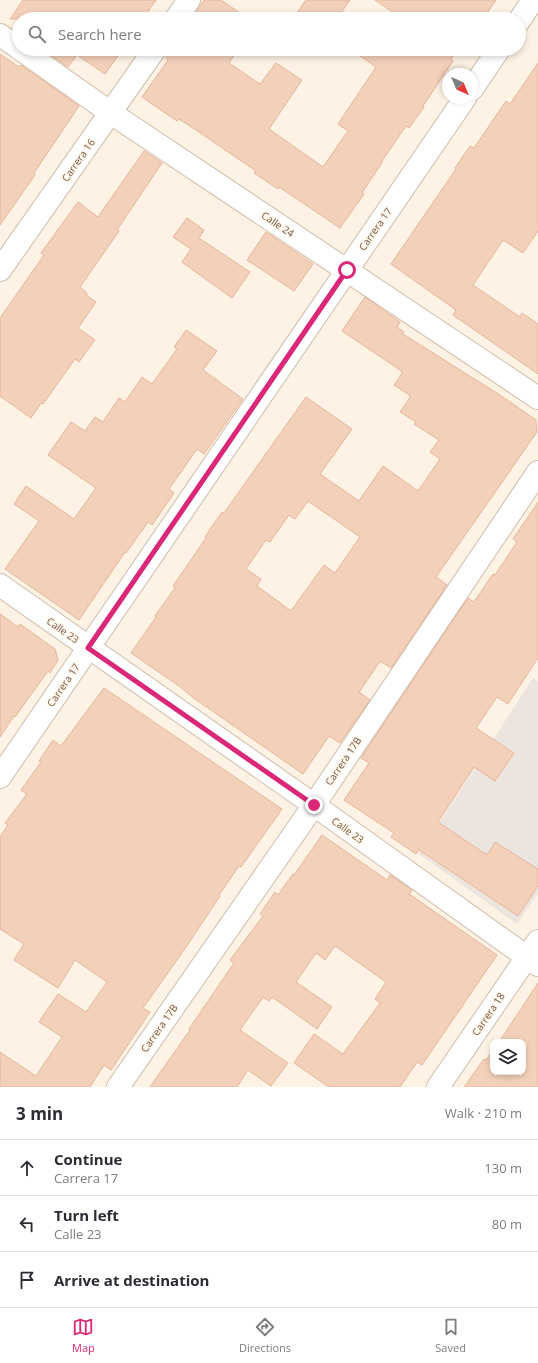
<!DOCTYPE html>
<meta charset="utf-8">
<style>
body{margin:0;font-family:"Open Sans",sans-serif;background:#f7f7f7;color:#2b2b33}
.controls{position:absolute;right:12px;bottom:12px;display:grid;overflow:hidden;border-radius:8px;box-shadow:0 2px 6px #0003}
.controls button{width:36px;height:36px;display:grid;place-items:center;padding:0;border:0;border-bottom:1px solid #e1e1e2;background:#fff;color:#2b2b33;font:20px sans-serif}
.compass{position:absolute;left:442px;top:68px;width:36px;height:36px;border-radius:50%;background:#fff;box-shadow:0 2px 6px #0003;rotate:136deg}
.stop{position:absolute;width:12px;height:12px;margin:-9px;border:3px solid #db2777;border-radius:50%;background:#fff}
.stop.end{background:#db2777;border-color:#fff;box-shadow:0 1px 4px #0008}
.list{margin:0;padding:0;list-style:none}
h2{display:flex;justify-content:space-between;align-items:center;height:52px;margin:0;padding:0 16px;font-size:17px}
h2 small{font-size:13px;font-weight:400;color:#7c7c81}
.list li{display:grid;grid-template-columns:26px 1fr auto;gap:12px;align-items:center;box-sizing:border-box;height:56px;padding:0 16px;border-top:1px solid #e1e1e2}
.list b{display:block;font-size:15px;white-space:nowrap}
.list p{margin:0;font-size:13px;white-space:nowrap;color:#7c7c81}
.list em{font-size:13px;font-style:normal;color:#7c7c81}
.icon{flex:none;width:22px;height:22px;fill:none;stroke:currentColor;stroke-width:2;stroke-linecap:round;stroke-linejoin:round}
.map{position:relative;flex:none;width:538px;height:1087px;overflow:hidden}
.search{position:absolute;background:#fff;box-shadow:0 2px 6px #0003;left:12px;right:12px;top:12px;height:44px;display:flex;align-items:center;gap:10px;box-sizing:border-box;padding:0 14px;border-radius:22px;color:#7c7c81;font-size:15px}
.sheet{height:220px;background:#fff}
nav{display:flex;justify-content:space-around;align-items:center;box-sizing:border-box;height:56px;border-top:1px solid #e1e1e2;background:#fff;font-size:11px;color:#7c7c81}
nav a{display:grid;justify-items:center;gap:2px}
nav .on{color:#db2777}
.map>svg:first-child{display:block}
</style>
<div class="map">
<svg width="538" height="1087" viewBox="0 0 538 1087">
<rect width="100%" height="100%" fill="#fdf2e3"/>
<polygon fill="#ece4de" points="533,678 538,681 538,893 517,924 419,854"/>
<g fill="#f3d0ba" stroke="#e6b69a" fill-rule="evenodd">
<polygon points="23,0 156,0 143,19 10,19"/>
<polygon points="204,0 221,0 249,19 191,19"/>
<polygon points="306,0 350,0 337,19 306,19 297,13"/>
<polygon points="375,0 496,0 483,19 402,19"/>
<polygon points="56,49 123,49 105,74 77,55 68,67 52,56"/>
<polygon points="172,49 238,49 229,63 260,84 276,63 302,80 269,129 323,167 348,131 338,124 376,67 350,49 459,49 451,59 453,61 423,106 424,107 409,128 406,126 382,161 383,161 362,193 364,194 340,228 279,187 278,189 254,173 256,171 199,132 179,119 177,121 142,97 168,60 166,58"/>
<polygon points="0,54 19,67 21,65 79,106 34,173 35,175 0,225"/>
<polygon points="538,63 538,231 523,253 503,240 473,285 520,317 522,313 538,324 538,374 453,315 456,310 391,264 456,169 455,168 470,146 474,148 506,101 510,104"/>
<polygon points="144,151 162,163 117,230 119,231 80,287 87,293 86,295 96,302 78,328 95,340 79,362 75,359 43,404 41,403 31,418 0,396 0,318 44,255 41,253 78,202 98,217"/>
<polygon points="187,218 204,230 199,238 250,272 232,298 182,262 191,249 173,237"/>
<polygon points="266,232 313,264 294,291 247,260"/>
<path d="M 365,297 L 400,322 L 397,327 L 404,332 L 403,334 L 500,395 L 536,420 L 537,432 L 436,577 L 447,585 L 391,668 L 380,661 L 360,691 L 359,692 L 370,700 L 340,743 L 329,736 L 303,774 L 195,699 L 179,686 L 131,653 L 156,617 L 155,616 L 175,588 L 173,586 L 206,538 L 205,537 L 222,512 L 224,513 L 306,397 L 352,429 L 320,474 L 359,501 L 383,466 L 418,491 L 440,459 L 430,452 L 439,440 L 414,424 L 416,422 L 400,412 L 411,396 L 394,385 L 403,372 L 342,331 ZM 308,501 L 360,537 L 335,573 L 324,565 L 291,611 L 257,586 L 261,579 L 246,569 L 266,540 L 270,542 L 289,515 L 295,519 Z"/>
<polygon points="186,330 217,351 203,370 243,399 204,454 197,449 169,489 174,493 152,525 148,522 126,553 125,552 79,620 5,569 39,521 14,504 26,486 74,519 96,488 48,455 71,422 85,431 95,417 103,422 119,398 125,402 142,377 152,384 177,349 174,347"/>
<polygon points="538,502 538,658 508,704 497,697 476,728 514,753 495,781 474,767 438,822 487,855 495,842 538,869 538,886 518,916 419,850 416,854 391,837 394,833 344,800 369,763 361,758 468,598 474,602 493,574 495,575 517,542 513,539"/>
<polygon points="0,614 18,627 20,624 55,649 58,660 50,673 48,671 15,717 14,716 0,737"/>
<polygon points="104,688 282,809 241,867 239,866 219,895 220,896 184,950 143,1008 150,1012 111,1070 104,1065 90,1087 0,1087 0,1052 36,1076 62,1037 39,1022 58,994 86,1012 107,982 75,960 58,988 14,960 24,944 0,929 0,837 8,825 5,823 27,794 21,790 41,762 39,761 53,740 61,746"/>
<polygon points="322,835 387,880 390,875 393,877 412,890 409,894 497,955 422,1065 417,1062 400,1087 329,1087 294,1063 314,1034 343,1054 380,1003 375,999 386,982 335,946 325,960 316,953 296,982 332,1007 317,1029 272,997 269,1001 263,997 240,1030 288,1063 271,1086 248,1070 237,1087 150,1087 190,1030 189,1029 234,963 230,960 263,916 260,914 275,892 278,895 293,874 294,875"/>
<polygon points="538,983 538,1087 464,1087 484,1059 486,1060 493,1050 493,1072 523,1072 523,1042 499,1042"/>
</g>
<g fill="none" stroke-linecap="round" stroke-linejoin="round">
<g stroke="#d0bcac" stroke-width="24">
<g id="street">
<polyline points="176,19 189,0"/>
<polyline points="519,21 533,0"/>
<polyline points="472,89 499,49"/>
<polyline points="0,270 155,49"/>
<polyline points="0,585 314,805 538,965"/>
<polyline points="0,777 465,98"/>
<polyline points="118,1087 314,805 538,472"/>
<polyline points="438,1087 538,941"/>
</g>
</g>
<g stroke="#d3bba9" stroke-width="24">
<g id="secondary">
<polyline points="0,35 19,48"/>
<polyline points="20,49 111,113 538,398"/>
</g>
</g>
<use href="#street" stroke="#fff" stroke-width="22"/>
<use href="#secondary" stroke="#fff" stroke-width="22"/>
</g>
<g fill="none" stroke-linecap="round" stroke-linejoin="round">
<polyline stroke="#db2777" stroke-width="5" points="314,805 88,648 347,270"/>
</g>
<g text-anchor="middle" stroke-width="3" stroke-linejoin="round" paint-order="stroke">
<g font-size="10" fill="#755848" stroke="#fff6e9">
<text transform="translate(78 160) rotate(-55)" y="4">Carrera 16</text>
<text transform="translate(278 224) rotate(34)" y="4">Calle 24</text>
<text transform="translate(375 229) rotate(-55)" y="4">Carrera 17</text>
<text transform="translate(63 630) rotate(35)" y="4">Calle 23</text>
<text transform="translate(63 685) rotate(-56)" y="4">Carrera 17</text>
<text transform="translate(343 761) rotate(-56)" y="4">Carrera 17B</text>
<text transform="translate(348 830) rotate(36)" y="4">Calle 23</text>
<text transform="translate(488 1014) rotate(-56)" y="4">Carrera 18</text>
<text transform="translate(159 1028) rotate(-55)" y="4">Carrera 17B</text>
</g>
</g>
</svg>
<div class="controls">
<button><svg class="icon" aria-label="layers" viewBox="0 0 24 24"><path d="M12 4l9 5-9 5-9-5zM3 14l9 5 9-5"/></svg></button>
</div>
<svg class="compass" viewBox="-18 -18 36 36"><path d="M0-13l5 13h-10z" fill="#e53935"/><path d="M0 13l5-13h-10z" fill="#7c7c81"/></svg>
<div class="stop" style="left:347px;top:270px"></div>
<div class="stop end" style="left:314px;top:805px"></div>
<div class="search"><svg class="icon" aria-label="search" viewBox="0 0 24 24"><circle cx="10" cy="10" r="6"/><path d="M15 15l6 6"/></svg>Search here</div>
</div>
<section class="sheet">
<h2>3 min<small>Walk · 210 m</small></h2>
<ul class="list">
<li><svg class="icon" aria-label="ahead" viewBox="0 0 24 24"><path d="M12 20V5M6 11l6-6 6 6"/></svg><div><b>Continue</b><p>Carrera 17</p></div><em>130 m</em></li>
<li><svg class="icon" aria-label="left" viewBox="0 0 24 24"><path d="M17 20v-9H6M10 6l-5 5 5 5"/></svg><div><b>Turn left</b><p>Calle 23</p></div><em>80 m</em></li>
<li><svg class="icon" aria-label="arrive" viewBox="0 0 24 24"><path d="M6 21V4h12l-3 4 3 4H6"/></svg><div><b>Arrive at destination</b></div></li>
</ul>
</section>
<nav>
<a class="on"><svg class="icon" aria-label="map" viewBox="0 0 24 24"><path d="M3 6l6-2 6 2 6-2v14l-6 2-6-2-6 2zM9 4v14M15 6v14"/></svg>Map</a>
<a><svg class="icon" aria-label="directions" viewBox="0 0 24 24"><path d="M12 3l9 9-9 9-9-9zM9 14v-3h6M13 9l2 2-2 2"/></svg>Directions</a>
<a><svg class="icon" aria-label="saved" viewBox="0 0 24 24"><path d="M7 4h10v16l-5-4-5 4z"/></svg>Saved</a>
</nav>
